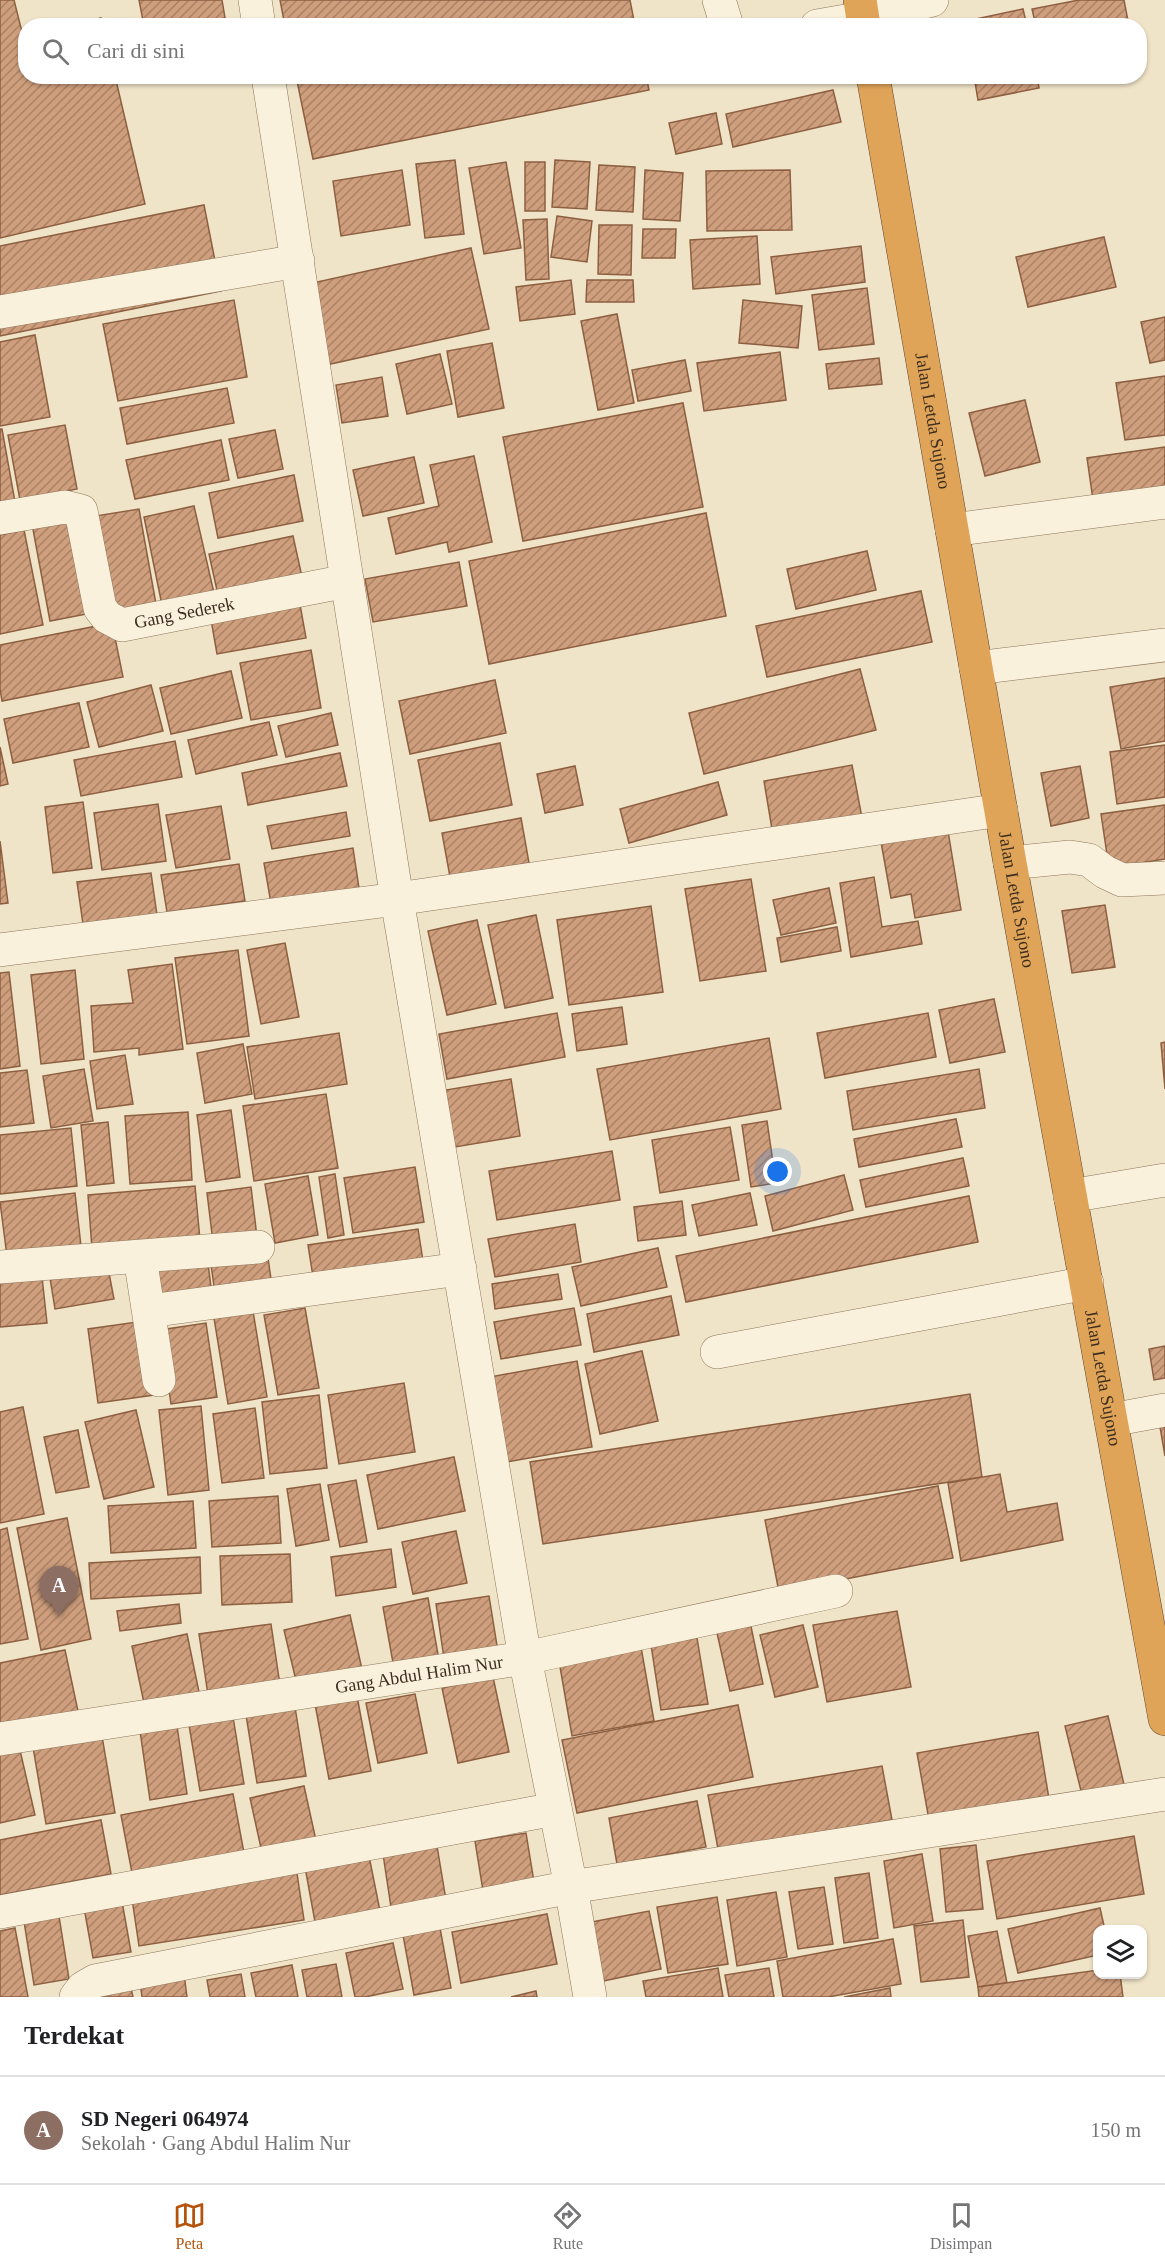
<!DOCTYPE html>
<html lang="id">
<meta charset="utf-8">
<style>
body{margin:0;font-family:Georgia,serif;background:#f2f2f2;color:#202124}
.controls{position:absolute;right:18px;bottom:18px;display:grid;overflow:hidden;border-radius:12px;box-shadow:0 2px 4px #0004}
.controls button{width:54px;height:54px;display:grid;place-items:center;padding:0;border:0;border-bottom:2px solid #e0e0e0;background:#fff;color:#202124;font:30px sans-serif}
.you{position:absolute;left:778px;top:1172px;width:21px;height:21px;margin:-15px;border:4px solid #fff;border-radius:50%;background:#1a73e8;box-shadow:0 0 0 9px #1a73e833}
.badge{display:grid;place-items:center;width:39px;height:39px;border-radius:50%;background:#b45309;color:#fff;font-size:20px;font-weight:700}
.pin{position:absolute;translate:-50% -50px;filter:drop-shadow(0 2px 3px #0008)}
.pin::after{content:'';position:absolute;top:32px;width:21px;height:18px;background:inherit;clip-path:polygon(0 0,100% 0,50% 100%)}
.list{margin:0;padding:0;list-style:none}
h2{display:flex;justify-content:space-between;align-items:center;height:78px;margin:0;padding:0 24px;font-size:26px}
h2 small{font-size:20px;font-weight:400;color:#757577}
.list li{display:grid;grid-template-columns:39px 1fr auto;gap:18px;align-items:center;box-sizing:border-box;height:108px;padding:0 24px;border-top:2px solid #e0e0e0}
.list b{display:block;font-size:22px;white-space:nowrap}
.list p{margin:0;font-size:20px;white-space:nowrap;color:#757577}
.list em{font-size:20px;font-style:normal;color:#757577}
.icon{flex:none;width:33px;height:33px;fill:none;stroke:currentColor;stroke-width:2;stroke-linecap:round;stroke-linejoin:round}
.map{position:relative;flex:none;width:1165px;height:1997px;overflow:hidden}
.search{position:absolute;background:#fff;box-shadow:0 2px 4px #0004;left:18px;right:18px;top:18px;height:66px;display:flex;align-items:center;gap:15px;box-sizing:border-box;padding:0 21px;border-radius:24px;color:#757577;font-size:22px}
.sheet{height:186px;background:#fff}
nav{display:flex;justify-content:space-around;align-items:center;box-sizing:border-box;height:84px;border-top:2px solid #e0e0e0;background:#fff;font-size:16px;color:#757577}
nav a{display:grid;justify-items:center;gap:3px}
nav .on{color:#b45309}
.map>svg:first-child{display:block}
</style>
<div class="map">
<svg width="1165" height="1997" viewBox="0 0 1165 1997">
<defs>
<pattern id="building-hatch" width="6" height="6" patternUnits="userSpaceOnUse" patternTransform="scale(1.5)"><rect width="6" height="6" fill="#cf9f7d"/><path d="M-1 1l2-2M0 6l6-6M5 7l2-2" fill="none" stroke="#a98266"/></pattern>
</defs>
<rect width="100%" height="100%" fill="#f0e4c8"/>
<g fill="url(#building-hatch)" stroke="#8d5f41" stroke-width="1.5">
<polygon points="0,0 14,0 23,36 26,36 26,76 115,76 145,204 0,238"/>
<polygon points="139,0 222,0 225,18 188,26 144,26"/>
<polygon points="280,0 630,0 635,26 285,26"/>
<polygon points="1079,0 1124,0 1129,26 1036,26 1032,9"/>
<polygon points="1023,9 1027,26 958,26 957,23"/>
<polygon points="101,18 103,26 70,26"/>
<polygon points="296,76 646,76 649,90 313,159"/>
<polygon points="974,76 1037,76 1039,88 978,100"/>
<polygon points="833,90 841,122 733,147 726,114"/>
<polygon points="716,113 722,144 676,154 669,123"/>
<polygon points="455,160 464,234 425,238 416,164"/>
<polygon points="555,160 590,162 587,209 552,207"/>
<polygon points="506,162 521,248 484,254 469,168"/>
<rect x="525" y="162" width="20" height="49"/>
<polygon points="599,165 635,167 633,212 596,210"/>
<polygon points="402,170 410,225 341,236 333,181"/>
<polygon points="645,170 683,173 680,221 643,219"/>
<polygon points="790,170 792,230 707,231 706,171"/>
<polygon points="204,205 221,291 0,336 0,246"/>
<polygon points="557,216 592,221 587,262 551,257"/>
<polygon points="547,219 549,279 526,280 523,220"/>
<polygon points="599,225 632,225 631,275 598,274"/>
<polygon points="643,229 676,229 675,258 642,258"/>
<polygon points="757,236 760,284 693,289 690,240"/>
<polygon points="1104,237 1116,287 1028,307 1016,257"/>
<polygon points="861,246 865,282 776,294 771,257"/>
<polygon points="471,248 489,329 326,365 308,284"/>
<polygon points="571,280 575,314 520,321 516,287"/>
<polygon points="587,280 633,280 634,302 586,302"/>
<polygon points="867,288 874,344 819,350 812,295"/>
<polygon points="234,300 247,377 118,401 103,324"/>
<polygon points="743,300 802,306 798,348 739,343"/>
<polygon points="617,314 634,403 598,410 581,321"/>
<polygon points="1165,317 1165,360 1150,363 1141,322"/>
<polygon points="35,335 50,417 0,426 0,342"/>
<polygon points="492,343 504,408 458,417 447,351"/>
<polygon points="780,352 786,400 704,411 697,363"/>
<polygon points="440,354 452,404 407,414 396,364"/>
<polygon points="879,358 882,384 829,389 826,364"/>
<polygon points="685,360 691,391 638,401 632,370"/>
<polygon points="1165,376 1165,435 1125,440 1116,383"/>
<polygon points="382,377 388,416 342,423 336,385"/>
<polygon points="227,388 234,423 127,444 120,408"/>
<polygon points="1025,400 1040,462 985,476 969,413"/>
<polygon points="683,403 703,507 523,541 503,437"/>
<polygon points="65,425 77,489 20,500 8,435"/>
<polygon points="0,429 2,429 17,513 0,516"/>
<polygon points="275,430 283,469 238,478 229,439"/>
<polygon points="221,440 229,480 135,499 126,460"/>
<polygon points="1165,447 1165,497 1094,507 1087,458"/>
<polygon points="474,456 492,542 449,552 447,542 396,554 388,518 439,506 430,465"/>
<polygon points="414,457 424,503 363,516 353,470"/>
<polygon points="294,475 303,521 218,538 209,493"/>
<polygon points="194,506 214,593 162,605 144,517"/>
<polygon points="139,509 156,604 107,612 89,517"/>
<polygon points="706,513 726,616 489,664 469,561"/>
<polygon points="79,515 97,612 50,621 32,524"/>
<polygon points="24,530 43,625 0,634 0,535"/>
<polygon points="293,536 304,586 220,604 209,554"/>
<polygon points="867,551 876,590 796,609 787,569"/>
<polygon points="459,562 467,606 373,622 365,579"/>
<polygon points="921,591 932,642 767,677 756,626"/>
<polygon points="299,599 306,638 217,654 210,614"/>
<polygon points="112,623 123,677 2,701 0,689 0,645"/>
<polygon points="311,650 321,708 251,720 240,663"/>
<polygon points="860,669 876,730 704,774 689,713"/>
<polygon points="231,671 242,718 171,734 160,688"/>
<polygon points="1165,678 1165,741 1121,749 1110,687"/>
<polygon points="495,680 506,733 410,754 399,701"/>
<polygon points="151,685 163,731 99,747 87,702"/>
<polygon points="79,703 89,747 13,763 4,719"/>
<polygon points="331,713 338,745 286,757 278,726"/>
<polygon points="269,722 277,755 196,774 188,740"/>
<polygon points="175,741 182,777 81,796 74,760"/>
<polygon points="500,743 512,805 430,821 418,760"/>
<polygon points="1165,745 1165,797 1117,804 1110,752"/>
<polygon points="0,747 8,784 0,786"/>
<polygon points="340,753 347,786 248,805 242,773"/>
<polygon points="852,765 862,818 773,835 764,781"/>
<polygon points="575,766 583,805 545,813 537,774"/>
<polygon points="1080,766 1089,818 1051,826 1041,773"/>
<polygon points="718,782 727,815 629,843 620,809"/>
<polygon points="83,802 92,868 53,873 45,807"/>
<polygon points="158,804 166,861 102,870 94,813"/>
<polygon points="1165,805 1165,859 1109,868 1101,814"/>
<polygon points="221,806 230,859 176,868 166,815"/>
<polygon points="346,812 350,836 272,849 267,826"/>
<polygon points="521,818 529,863 450,877 442,833"/>
<polygon points="948,831 961,910 915,918 911,894 891,898 881,842"/>
<polygon points="0,841 8,903 0,904"/>
<polygon points="353,848 360,895 272,909 264,863"/>
<polygon points="239,864 245,901 167,912 161,875"/>
<polygon points="151,873 157,915 83,924 77,882"/>
<polygon points="874,877 882,927 918,921 922,944 851,957 840,883"/>
<polygon points="751,879 766,971 700,981 685,889"/>
<polygon points="829,888 836,923 781,935 773,900"/>
<polygon points="1105,905 1115,967 1072,973 1062,911"/>
<polygon points="651,906 663,992 569,1005 557,920"/>
<polygon points="536,915 553,998 505,1008 488,925"/>
<polygon points="477,920 496,1004 447,1015 428,931"/>
<polygon points="837,927 841,951 781,962 777,938"/>
<polygon points="285,943 299,1017 261,1024 247,950"/>
<polygon points="238,950 249,1036 187,1044 175,958"/>
<polygon points="172,964 183,1049 139,1055 139,1048 94,1052 91,1006 133,1003 128,970"/>
<polygon points="75,970 84,1059 41,1064 31,975"/>
<polygon points="9,972 20,1066 0,1069 0,973"/>
<polygon points="994,999 1005,1052 950,1063 939,1010"/>
<polygon points="622,1007 627,1044 577,1051 572,1014"/>
<polygon points="557,1013 565,1057 447,1079 439,1034"/>
<polygon points="928,1013 936,1057 825,1078 817,1033"/>
<polygon points="339,1033 347,1084 255,1099 247,1047"/>
<polygon points="769,1038 781,1109 610,1140 597,1069"/>
<polygon points="1165,1042 1165,1089 1161,1043"/>
<polygon points="243,1044 252,1094 205,1103 197,1053"/>
<polygon points="125,1055 133,1104 97,1109 90,1061"/>
<polygon points="84,1069 93,1121 51,1128 43,1076"/>
<polygon points="979,1069 985,1108 853,1130 847,1091"/>
<polygon points="27,1070 34,1123 0,1127 0,1073"/>
<polygon points="511,1079 520,1136 449,1148 440,1091"/>
<polygon points="326,1094 338,1168 254,1181 243,1106"/>
<polygon points="231,1110 240,1177 206,1182 197,1115"/>
<polygon points="188,1112 192,1180 130,1184 125,1116"/>
<polygon points="956,1119 962,1147 859,1167 854,1139"/>
<polygon points="767,1121 776,1183 751,1187 742,1125"/>
<polygon points="108,1122 114,1183 87,1186 81,1125"/>
<polygon points="730,1127 739,1180 660,1193 652,1140"/>
<polygon points="71,1128 77,1186 0,1194 0,1135"/>
<polygon points="612,1151 620,1200 497,1220 489,1171"/>
<polygon points="963,1158 969,1186 866,1207 860,1180"/>
<polygon points="415,1167 424,1222 353,1233 344,1178"/>
<polygon points="335,1174 344,1235 328,1238 319,1177"/>
<polygon points="844,1175 853,1210 773,1231 765,1196"/>
<polygon points="308,1176 318,1235 275,1243 265,1184"/>
<polygon points="195,1186 200,1240 92,1249 88,1195"/>
<polygon points="251,1187 257,1237 213,1242 207,1193"/>
<polygon points="75,1193 81,1246 7,1256 0,1202"/>
<polygon points="750,1193 757,1225 699,1236 692,1205"/>
<polygon points="969,1196 978,1242 686,1302 676,1256"/>
<polygon points="682,1201 686,1235 638,1241 634,1207"/>
<polygon points="575,1224 581,1262 495,1277 488,1239"/>
<polygon points="418,1229 424,1267 314,1283 308,1245"/>
<polygon points="658,1248 667,1287 581,1306 572,1267"/>
<polygon points="267,1251 272,1286 215,1293 210,1258"/>
<polygon points="207,1255 212,1295 152,1303 147,1262"/>
<polygon points="108,1268 114,1299 55,1309 50,1278"/>
<polygon points="558,1274 562,1299 495,1309 492,1284"/>
<polygon points="42,1277 47,1323 0,1327 0,1282"/>
<polygon points="671,1296 679,1335 594,1352 587,1314"/>
<polygon points="305,1308 319,1388 278,1395 264,1315"/>
<polygon points="574,1308 581,1345 501,1359 494,1322"/>
<polygon points="253,1311 267,1397 228,1404 214,1318"/>
<polygon points="144,1321 154,1395 98,1403 88,1329"/>
<polygon points="206,1323 217,1397 171,1404 160,1330"/>
<polygon points="1165,1346 1165,1378 1154,1380 1149,1349"/>
<polygon points="642,1351 658,1421 600,1434 585,1364"/>
<polygon points="577,1361 592,1447 506,1462 490,1377"/>
<polygon points="404,1383 415,1452 339,1464 328,1395"/>
<polygon points="970,1394 982,1477 543,1544 530,1462"/>
<polygon points="319,1395 327,1468 270,1474 262,1402"/>
<polygon points="201,1406 209,1490 168,1495 159,1410"/>
<polygon points="23,1407 44,1514 0,1523 0,1412"/>
<polygon points="255,1408 264,1478 222,1483 213,1414"/>
<polygon points="136,1410 154,1487 104,1499 85,1422"/>
<polygon points="1165,1420 1165,1456 1159,1421"/>
<polygon points="78,1430 89,1487 56,1493 44,1437"/>
<polygon points="454,1457 465,1511 378,1529 367,1475"/>
<polygon points="1000,1474 1007,1512 1057,1503 1063,1540 961,1561 948,1483"/>
<polygon points="356,1480 367,1542 340,1547 328,1485"/>
<polygon points="320,1484 329,1540 296,1546 287,1489"/>
<polygon points="938,1486 953,1558 779,1592 765,1520"/>
<polygon points="278,1496 281,1543 212,1547 209,1501"/>
<polygon points="193,1501 196,1548 111,1553 108,1506"/>
<polygon points="67,1518 91,1639 41,1650 17,1528"/>
<polygon points="7,1528 28,1639 0,1644 0,1530"/>
<polygon points="456,1531 467,1583 413,1594 402,1542"/>
<polygon points="391,1549 396,1587 336,1596 331,1557"/>
<polygon points="290,1554 292,1602 222,1605 220,1556"/>
<polygon points="200,1557 201,1593 91,1599 89,1563"/>
<polygon points="489,1596 499,1658 445,1665 436,1604"/>
<polygon points="428,1598 440,1666 395,1674 383,1607"/>
<polygon points="179,1604 181,1623 120,1631 117,1611"/>
<polygon points="897,1611 911,1687 827,1702 813,1625"/>
<polygon points="350,1615 363,1674 298,1689 284,1630"/>
<polygon points="749,1617 763,1684 730,1691 715,1624"/>
<polygon points="271,1624 280,1685 208,1695 199,1634"/>
<polygon points="803,1625 818,1687 775,1697 760,1635"/>
<polygon points="187,1634 199,1692 144,1703 132,1646"/>
<polygon points="697,1638 708,1704 661,1710 651,1645"/>
<polygon points="641,1647 654,1721 572,1736 559,1661"/>
<polygon points="65,1650 79,1716 0,1732 0,1663"/>
<polygon points="493,1677 509,1752 458,1763 442,1688"/>
<polygon points="415,1694 427,1753 378,1763 366,1703"/>
<polygon points="357,1696 371,1771 329,1779 315,1704"/>
<polygon points="738,1705 753,1777 577,1813 562,1740"/>
<polygon points="295,1707 306,1776 257,1783 246,1715"/>
<polygon points="1108,1716 1126,1793 1084,1803 1065,1726"/>
<polygon points="233,1717 244,1784 200,1791 189,1725"/>
<polygon points="177,1726 187,1794 150,1800 140,1731"/>
<polygon points="1038,1732 1049,1799 929,1820 917,1753"/>
<polygon points="102,1736 115,1813 46,1824 33,1747"/>
<polygon points="19,1746 35,1815 0,1823 0,1750"/>
<polygon points="882,1766 892,1820 718,1849 708,1795"/>
<polygon points="304,1786 317,1845 263,1857 250,1798"/>
<polygon points="233,1794 244,1853 132,1873 121,1815"/>
<polygon points="697,1801 706,1847 617,1864 609,1818"/>
<polygon points="101,1820 111,1874 0,1895 0,1840"/>
<polygon points="526,1833 535,1888 484,1897 475,1841"/>
<polygon points="1134,1836 1144,1894 997,1919 987,1861"/>
<polygon points="976,1845 983,1909 946,1912 940,1849"/>
<polygon points="437,1846 447,1906 392,1914 383,1854"/>
<polygon points="922,1854 933,1921 894,1928 884,1861"/>
<polygon points="369,1856 380,1911 315,1922 305,1867"/>
<polygon points="296,1867 304,1920 139,1946 131,1892"/>
<polygon points="869,1873 878,1938 844,1943 835,1878"/>
<polygon points="824,1887 833,1944 798,1949 789,1892"/>
<polygon points="776,1892 787,1957 737,1966 727,1900"/>
<polygon points="121,1896 131,1952 93,1958 83,1902"/>
<polygon points="717,1897 728,1964 668,1973 657,1907"/>
<polygon points="1100,1908 1105,1930 1098,1930 1098,1955 1018,1973 1008,1929"/>
<polygon points="58,1910 69,1979 34,1985 23,1915"/>
<polygon points="649,1911 661,1969 603,1981 591,1922"/>
<polygon points="547,1914 557,1964 461,1983 452,1932"/>
<polygon points="963,1920 969,1977 921,1982 914,1926"/>
<polygon points="15,1928 28,1997 0,1997 0,1931"/>
<polygon points="440,1928 451,1988 414,1995 403,1935"/>
<polygon points="997,1931 1007,1983 978,1987 968,1936"/>
<polygon points="893,1939 901,1984 828,1997 783,1997 777,1961"/>
<polygon points="393,1943 403,1989 365,1997 355,1997 346,1953"/>
<polygon points="336,1964 342,1997 307,1997 302,1970"/>
<polygon points="292,1965 298,1997 256,1997 251,1973"/>
<polygon points="718,1968 723,1997 646,1997 643,1981"/>
<polygon points="769,1968 774,1997 729,1997 725,1975"/>
<polygon points="1098,1970 1098,1974 1120,1974 1123,1997 979,1997 978,1987"/>
<polygon points="184,1974 187,1997 142,1997 140,1981"/>
<polygon points="241,1974 245,1997 210,1997 207,1980"/>
<polygon points="129,1979 133,1997 91,1997"/>
<polygon points="890,1988 891,1997 844,1997"/>
<polygon points="536,1991 537,1997 511,1997"/>
</g>
<g fill="none" stroke-linecap="round" stroke-linejoin="round">
<g stroke="#8d765c" stroke-width="34">
<g id="minor">
<polyline points="255,0 259,26"/>
<polyline points="719,0 727,26"/>
<polyline points="817,26 863,18 932,0"/>
<polyline points="268,76 397,899 525,1658 571,1887 590,1997"/>
<polyline points="0,312 298,261"/>
<path id="s1" d="M 0,518 L 65,507 L 81,511 L 100,608 L 107,617 L 122,625 L 347,581"/>
<polyline points="952,530 1165,502"/>
<polyline points="976,668 1165,645"/>
<polyline points="1010,863 1070,857 1089,860 1105,872 1122,880 1165,878"/>
<polyline points="0,950 397,899 1001,810"/>
<polyline points="1070,1196 1165,1180"/>
<polyline points="140,1257 159,1380"/>
<polyline points="0,1267 258,1247"/>
<polyline points="149,1311 460,1269"/>
<polyline points="717,1352 1087,1283"/>
<polyline points="1111,1420 1165,1410"/>
<path id="s2" d="M 0,1739 L 525,1658 L 836,1591"/>
<polyline points="0,1912 555,1809"/>
<polyline points="76,1997 83,1988 95,1981 571,1887 1165,1794"/>
</g>
</g>
<g stroke="#5b4430" stroke-width="34">
<g id="highway">
<polyline points="860,0 864,26"/>
<path id="s3" d="M 873,76 L 1010,863 L 1165,1719"/>
</g>
</g>
<use href="#minor" stroke="#faf1dc" stroke-width="33"/>
<use href="#highway" stroke="#e0a458" stroke-width="33"/>
</g>
<g text-anchor="middle" stroke-width="4.5" stroke-linejoin="round" paint-order="stroke">
<g font-size="18" fill="#3d2e20" stroke="#f7eed8">
<text dy="6" stroke="none"><textPath href="#s3" startOffset="350">Jalan Letda Sujono</textPath></text>
<text dy="6" stroke="none"><textPath href="#s1" startOffset="273">Gang Sederek</textPath></text>
<text dy="6" stroke="none"><textPath href="#s3" startOffset="836">Jalan Letda Sujono</textPath></text>
<text dy="6" stroke="none"><textPath href="#s3" startOffset="1322">Jalan Letda Sujono</textPath></text>
<text dy="6" stroke="none"><textPath href="#s2" startOffset="424">Gang Abdul Halim Nur</textPath></text>
</g>
</g>
</svg>
<div class="controls">
<button><svg class="icon" aria-label="layers" viewBox="0 0 24 24"><path d="M12 4l9 5-9 5-9-5zM3 14l9 5 9-5"/></svg></button>
</div>
<div class="you"></div>
<div class="pin badge" style="left:59px;top:1616px;background:#8d6e63">A</div>
<div class="search"><svg class="icon" aria-label="search" viewBox="0 0 24 24"><circle cx="10" cy="10" r="6"/><path d="M15 15l6 6"/></svg>Cari di sini</div>
</div>
<section class="sheet">
<h2>Terdekat<small></small></h2>
<ul class="list">
<li><span class="badge" style="background:#8d6e63">A</span><div><b>SD Negeri 064974</b><p>Sekolah · Gang Abdul Halim Nur</p></div><em>150 m</em></li>
</ul>
</section>
<nav>
<a class="on"><svg class="icon" aria-label="map" viewBox="0 0 24 24"><path d="M3 6l6-2 6 2 6-2v14l-6 2-6-2-6 2zM9 4v14M15 6v14"/></svg>Peta</a>
<a><svg class="icon" aria-label="directions" viewBox="0 0 24 24"><path d="M12 3l9 9-9 9-9-9zM9 14v-3h6M13 9l2 2-2 2"/></svg>Rute</a>
<a><svg class="icon" aria-label="saved" viewBox="0 0 24 24"><path d="M7 4h10v16l-5-4-5 4z"/></svg>Disimpan</a>
</nav>
